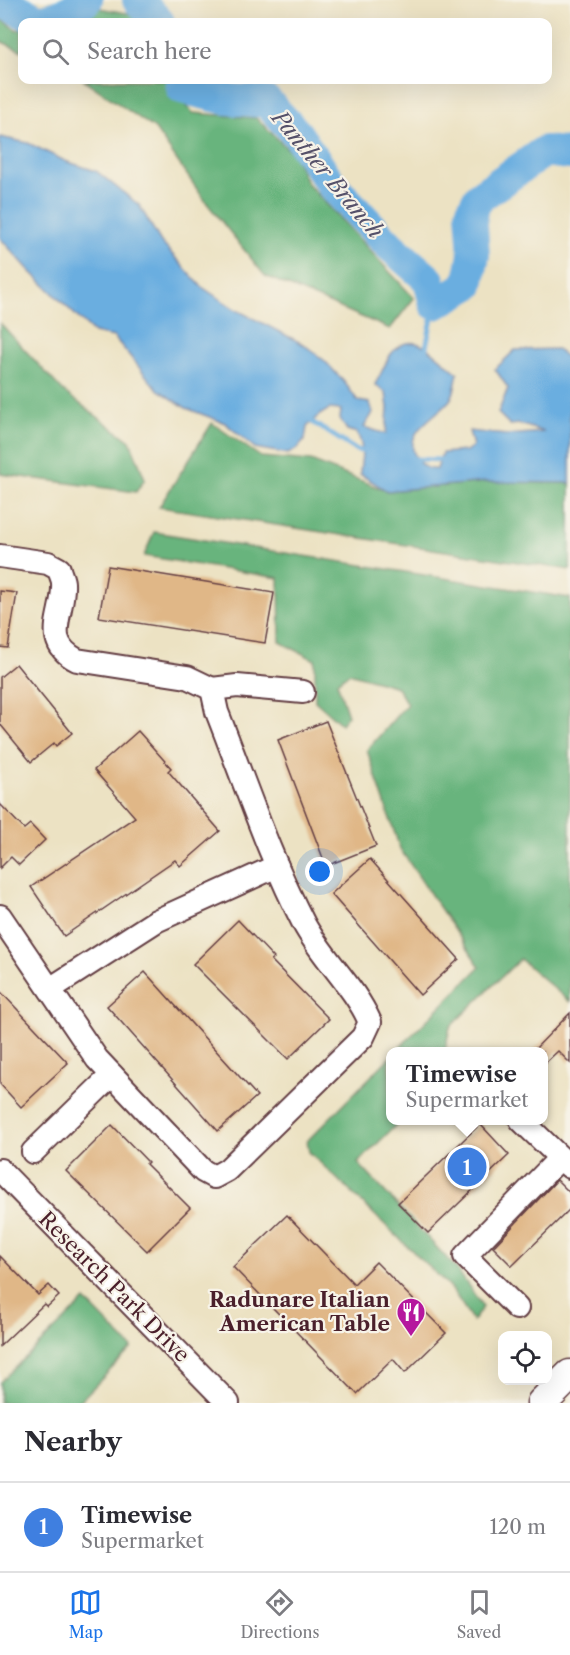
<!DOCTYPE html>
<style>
body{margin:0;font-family:"Libre Caslon Text",serif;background:#f2f2f3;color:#2b2b33}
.controls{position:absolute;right:18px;bottom:18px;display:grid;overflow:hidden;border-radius:12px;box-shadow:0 6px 24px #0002}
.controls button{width:54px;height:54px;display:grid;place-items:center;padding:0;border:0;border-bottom:2px solid #e1e1e2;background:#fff;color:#2b2b33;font:30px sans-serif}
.you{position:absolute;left:320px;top:872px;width:21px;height:21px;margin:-15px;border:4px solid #fff;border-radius:50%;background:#1a73e8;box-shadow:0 0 0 9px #1a73e833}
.badge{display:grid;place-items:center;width:39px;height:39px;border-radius:50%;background:#1a73e8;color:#fff;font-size:20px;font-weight:700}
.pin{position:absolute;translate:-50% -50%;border:3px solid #fff;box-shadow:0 2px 6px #0006}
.popup{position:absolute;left:386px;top:1047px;width:162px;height:78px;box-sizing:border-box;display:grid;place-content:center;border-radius:12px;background:#fff;filter:drop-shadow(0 2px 4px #0005);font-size:20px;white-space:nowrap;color:#7c7c81}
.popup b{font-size:22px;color:#2b2b33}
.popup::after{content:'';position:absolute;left:50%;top:100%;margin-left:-12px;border:12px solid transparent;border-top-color:#fff}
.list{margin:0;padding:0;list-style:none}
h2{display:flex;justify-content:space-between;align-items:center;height:78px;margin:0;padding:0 24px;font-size:26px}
h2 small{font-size:20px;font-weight:400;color:#7c7c81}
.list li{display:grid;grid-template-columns:39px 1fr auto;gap:18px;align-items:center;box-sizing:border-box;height:90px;padding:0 24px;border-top:2px solid #e1e1e2}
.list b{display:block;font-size:22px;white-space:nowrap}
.list p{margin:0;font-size:20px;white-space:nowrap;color:#7c7c81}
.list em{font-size:20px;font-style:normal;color:#7c7c81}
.icon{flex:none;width:33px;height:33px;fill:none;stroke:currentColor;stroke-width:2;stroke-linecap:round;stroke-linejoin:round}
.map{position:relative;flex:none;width:570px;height:1403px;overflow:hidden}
.search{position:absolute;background:#fff;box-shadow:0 6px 24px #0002;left:18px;right:18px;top:18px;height:66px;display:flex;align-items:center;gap:15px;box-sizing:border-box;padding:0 21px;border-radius:12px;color:#7c7c81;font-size:22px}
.sheet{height:168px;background:#fff}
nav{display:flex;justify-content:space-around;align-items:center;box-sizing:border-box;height:84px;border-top:2px solid #e1e1e2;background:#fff;font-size:16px;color:#7c7c81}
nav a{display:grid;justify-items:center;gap:3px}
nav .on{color:#1a73e8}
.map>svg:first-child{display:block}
</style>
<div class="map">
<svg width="570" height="1403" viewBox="0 0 570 1403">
<rect width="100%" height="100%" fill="#f7f3e8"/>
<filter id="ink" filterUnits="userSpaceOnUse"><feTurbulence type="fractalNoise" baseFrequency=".0167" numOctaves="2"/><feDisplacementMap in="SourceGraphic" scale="12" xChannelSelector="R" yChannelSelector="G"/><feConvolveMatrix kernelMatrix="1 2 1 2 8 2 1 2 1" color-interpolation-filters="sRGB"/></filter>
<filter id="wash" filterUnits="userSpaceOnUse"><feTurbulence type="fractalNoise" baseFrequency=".008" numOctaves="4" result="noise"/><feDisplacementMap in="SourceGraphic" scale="24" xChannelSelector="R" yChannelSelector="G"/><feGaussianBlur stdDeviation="1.35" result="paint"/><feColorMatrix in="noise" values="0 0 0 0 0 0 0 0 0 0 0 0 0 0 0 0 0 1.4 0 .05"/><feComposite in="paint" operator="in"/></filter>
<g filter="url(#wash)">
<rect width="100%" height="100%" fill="#ece2c3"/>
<g fill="#68b47d" stroke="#596a54" stroke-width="1.5">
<polygon points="99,8 143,16 148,22 67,22"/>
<polygon points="0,19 17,30 22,29 22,51 0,41"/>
<polygon points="84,80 165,80 193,113 256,118 293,154 308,184 414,298 390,329 265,276 206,202 155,129"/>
<polygon points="0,323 63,391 130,441 145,479 136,492 0,474"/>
<polygon points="212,423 261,457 311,461 387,491 486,482 570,483 570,570 159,507"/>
<polygon points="154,532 570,598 570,902 568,904 570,906 570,1002 520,959 450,1027 445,1051 396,1051 480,967 400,849 367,750 407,704 397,687 349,673 337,682 348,715 341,724 315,701 315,660 280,642 279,578 144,556"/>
<polygon points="390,1057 390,1120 400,1121 358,1163 456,1268 483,1307 473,1321 451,1288 309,1152 307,1141"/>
<polygon points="85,1300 132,1348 78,1403 0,1403 0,1382"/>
</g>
<path fill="#6aaee0" stroke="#5a6686" stroke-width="1.5" d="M 0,137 L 28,143 L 65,161 L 96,171 L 139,205 L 161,242 L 202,287 L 235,309 L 303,344 L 325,361 L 345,383 L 358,401 L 370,403 L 373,413 L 364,427 L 386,434 L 388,408 L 386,393 L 375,384 C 381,375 385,363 391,354 C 414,324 439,360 458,373 C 456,381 455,394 450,400 C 437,417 400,432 417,459 C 422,467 428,470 437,469 L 442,453 L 466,451 L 473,446 L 469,431 L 507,435 L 544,432 L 520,424 L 510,425 L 498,413 L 508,388 L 495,369 L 515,350 L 557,349 L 570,360 L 570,483 L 486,482 L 387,491 L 360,474 C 361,457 365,449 357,433 L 347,430 L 340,419 L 341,410 L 329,409 L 318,416 L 307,427 L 305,440 L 297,449 L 288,454 L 255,448 L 225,423 L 186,408 L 157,389 L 114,337 L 94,333 L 30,271 L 0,238 Z"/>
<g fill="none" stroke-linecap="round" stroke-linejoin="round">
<g stroke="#6aaee0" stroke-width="5">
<polyline points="425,352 435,304"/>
<polyline points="306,418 356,450 368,452"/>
<polyline points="413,459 445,460"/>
</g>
<g stroke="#6aaee0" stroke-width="32">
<polyline points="138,0 159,22"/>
<polyline points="0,1 40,21 64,14 87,0"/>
<polyline points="181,80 182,88 226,99 267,102 297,134 332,185 390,246 429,280 435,304 468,285 474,255 471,212 479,197 545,151 570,154"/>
</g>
</g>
<g id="blocks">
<g fill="#e0b787">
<polygon points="108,566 274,593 265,643 99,617"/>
<polygon points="0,591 17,593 8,648 0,647"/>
<polygon points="16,664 72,733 56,746 54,743 31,762 0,724 0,677"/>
<polygon points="326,721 376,846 326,866 278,740"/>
<polygon points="138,731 171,768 168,771 220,831 180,866 175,860 64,936 31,887 135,817 94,770"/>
<polygon points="0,804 24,829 30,824 45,840 19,865 11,857 0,868"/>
<polygon points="370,859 459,959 420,995 331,894"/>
<polygon points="238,920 274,958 271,960 329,1019 288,1059 193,964"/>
<polygon points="145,972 257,1096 218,1131 107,1006"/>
<polygon points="0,991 68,1063 21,1107 0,1084"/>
<polygon points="570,1013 570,1063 558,1051 543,1065 543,1052 532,1052"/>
<polygon points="480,1124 509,1155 428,1233 398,1203"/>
<polygon points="112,1125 148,1162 146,1164 190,1208 147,1251 66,1171"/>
<polygon points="557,1180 570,1193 570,1209 512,1266 493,1247"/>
<polygon points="287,1215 354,1284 376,1262 446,1333 405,1373 393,1359 357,1394 233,1267"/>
<polygon points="0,1256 38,1295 49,1285 59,1296 47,1307 44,1304 0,1346"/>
</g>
</g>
</g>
<g filter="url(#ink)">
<use href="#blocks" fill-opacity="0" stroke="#623c42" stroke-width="1.5"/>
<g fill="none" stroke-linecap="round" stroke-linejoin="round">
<g stroke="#623c42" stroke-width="26">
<g id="minor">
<path d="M 0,556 L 48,563 L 59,569 C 60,574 63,579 63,583 C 65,613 40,641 77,660 L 187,677 L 212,689 L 217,712 C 245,783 269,856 304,924 C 323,959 354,986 370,1022 L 363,1037 L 227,1170 L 214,1177 L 203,1171 L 97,1059 L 0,916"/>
<polyline points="212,689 237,686 303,692"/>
<polyline points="50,989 156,921 277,866"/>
<polyline points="521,1120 570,1167"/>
<polyline points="33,1152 112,1075"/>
<polyline points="0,1170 228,1403"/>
<polyline points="517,1308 465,1256 560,1158"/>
</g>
</g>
<g stroke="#623c42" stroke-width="33">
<polyline id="major" points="542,1403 570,1375"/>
</g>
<use href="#minor" stroke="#fff" stroke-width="22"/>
<use href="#major" stroke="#fff" stroke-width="30"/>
</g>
</g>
<defs>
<g id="restaurant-pin" transform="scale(1.5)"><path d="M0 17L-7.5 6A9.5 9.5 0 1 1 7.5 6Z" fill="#b5179e" stroke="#f7f3e8"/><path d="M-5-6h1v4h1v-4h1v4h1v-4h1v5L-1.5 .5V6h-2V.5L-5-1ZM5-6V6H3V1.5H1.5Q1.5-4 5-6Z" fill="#fff"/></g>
</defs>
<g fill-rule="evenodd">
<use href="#restaurant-pin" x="411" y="1312"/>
</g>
<g text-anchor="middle" stroke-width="4.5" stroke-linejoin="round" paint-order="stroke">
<g font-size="21" fill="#4a1f2b" stroke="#f7f3e8">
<text transform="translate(114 1287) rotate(45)" y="7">Research Park Drive</text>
</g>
<g font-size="21" font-weight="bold" fill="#4a1f2b" stroke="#f7f3e8" text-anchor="end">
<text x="390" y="1307">Radunare Italian<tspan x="390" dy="24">American Table</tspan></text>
</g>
<g font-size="22" font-style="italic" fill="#55516a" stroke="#f7f3e8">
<text transform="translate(328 174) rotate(50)" y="8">Panther Branch</text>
</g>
</g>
</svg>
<div class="controls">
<button><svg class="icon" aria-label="locate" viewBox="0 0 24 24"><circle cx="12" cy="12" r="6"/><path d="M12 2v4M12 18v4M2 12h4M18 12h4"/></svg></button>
</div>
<div class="you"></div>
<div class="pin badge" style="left:467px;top:1167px;background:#3f7fe0">1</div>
<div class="popup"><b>Timewise</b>Supermarket</div>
<div class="search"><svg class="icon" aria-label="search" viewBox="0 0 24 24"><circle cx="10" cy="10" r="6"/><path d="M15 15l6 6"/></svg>Search here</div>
</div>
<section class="sheet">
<h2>Nearby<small></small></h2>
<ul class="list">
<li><span class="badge" style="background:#3f7fe0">1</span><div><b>Timewise</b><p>Supermarket</p></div><em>120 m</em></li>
</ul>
</section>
<nav>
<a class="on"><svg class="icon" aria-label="map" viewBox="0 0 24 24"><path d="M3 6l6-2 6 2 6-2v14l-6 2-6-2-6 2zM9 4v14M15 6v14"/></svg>Map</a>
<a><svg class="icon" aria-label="directions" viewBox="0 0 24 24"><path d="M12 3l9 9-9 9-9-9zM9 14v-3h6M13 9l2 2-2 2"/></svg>Directions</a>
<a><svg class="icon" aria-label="saved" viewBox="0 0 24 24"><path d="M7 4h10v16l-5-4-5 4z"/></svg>Saved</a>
</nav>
